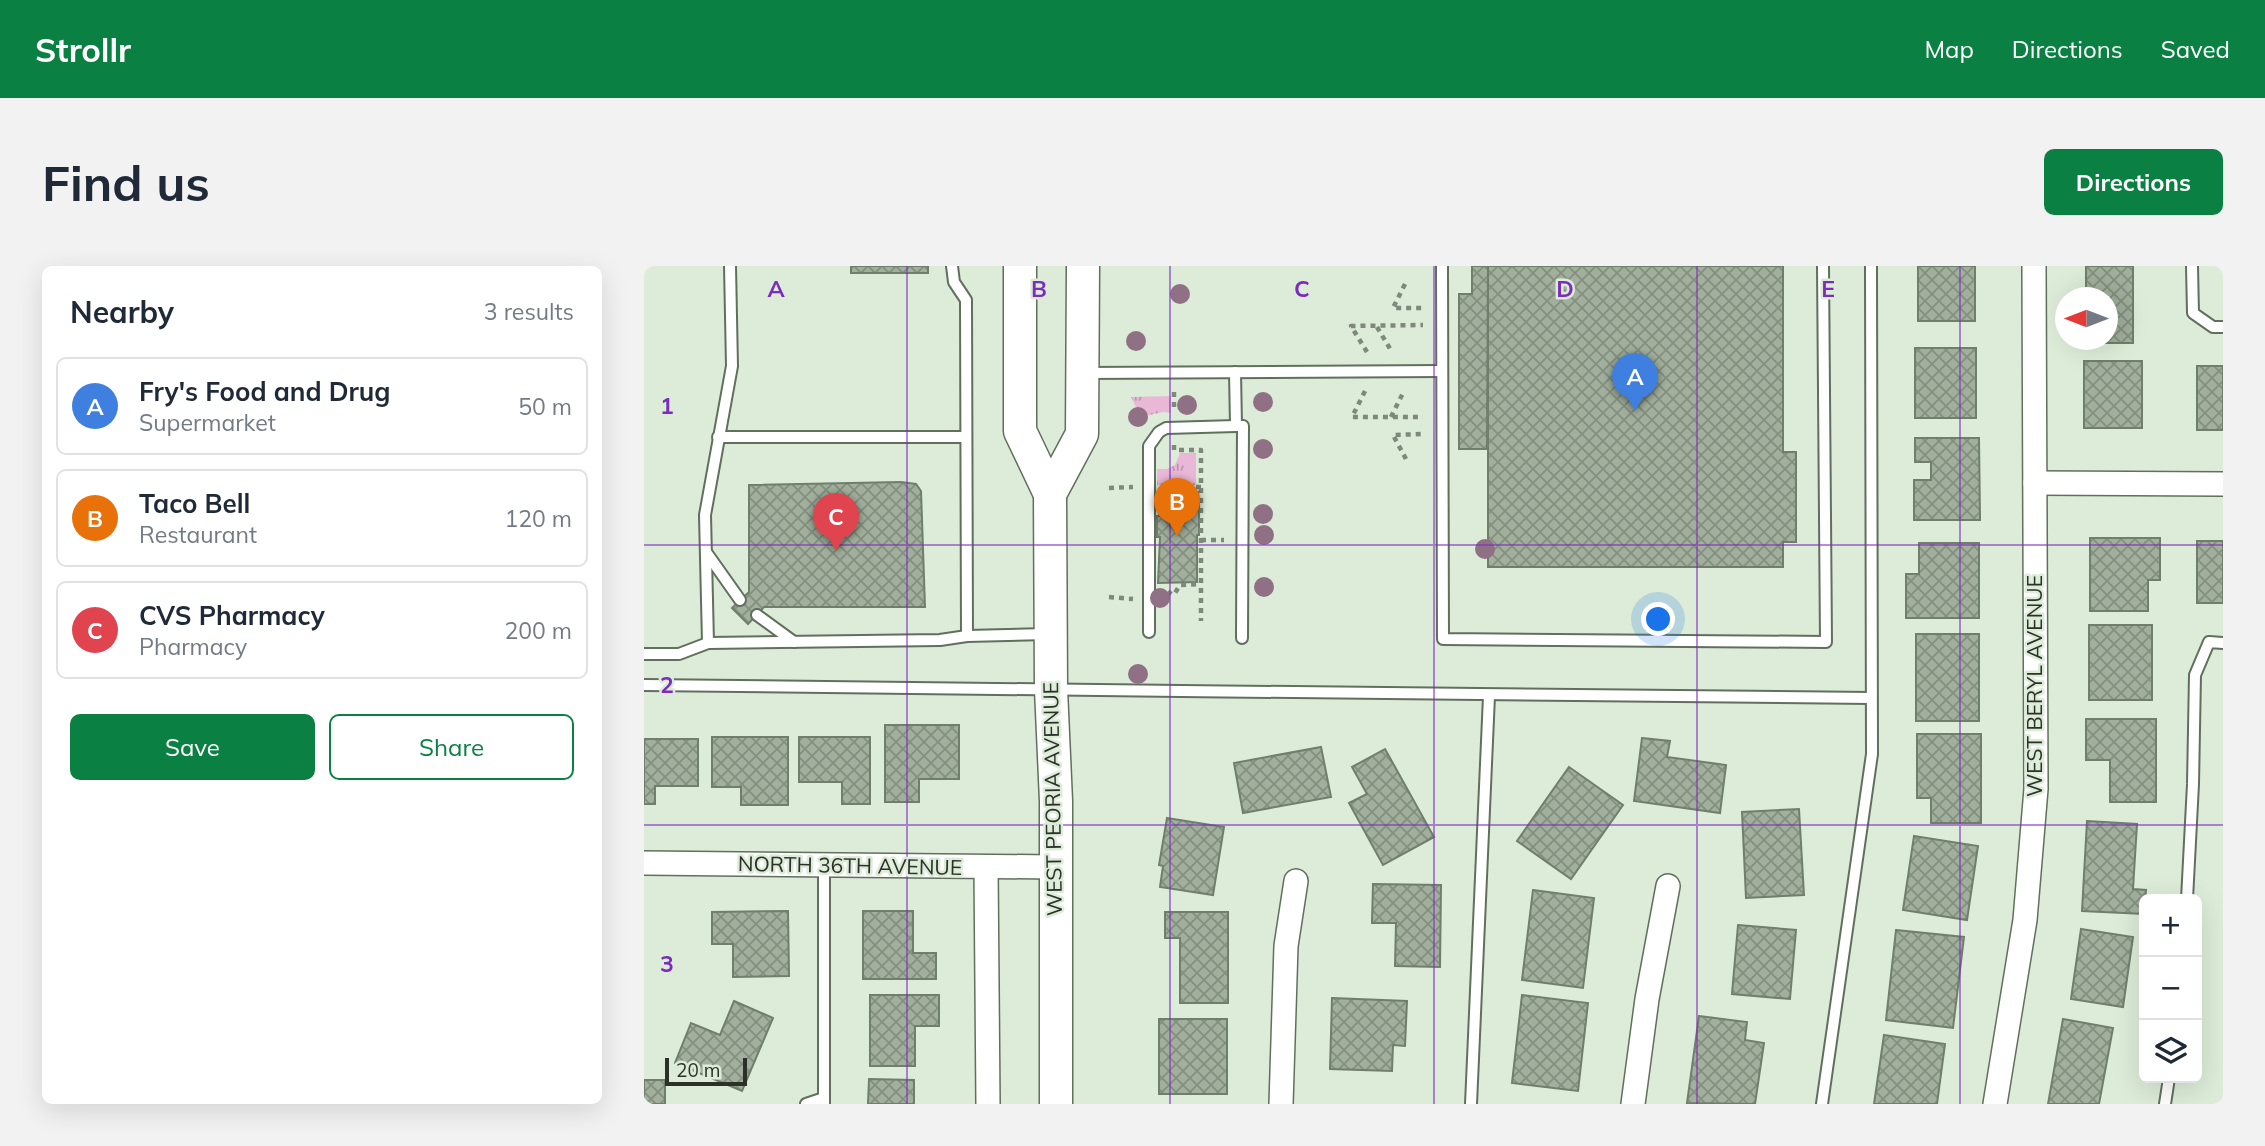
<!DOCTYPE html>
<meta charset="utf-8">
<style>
body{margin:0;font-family:Mulish,sans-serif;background:#f2f2f3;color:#1f2937}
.controls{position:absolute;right:21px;bottom:21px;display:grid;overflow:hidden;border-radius:10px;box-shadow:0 7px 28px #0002}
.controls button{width:63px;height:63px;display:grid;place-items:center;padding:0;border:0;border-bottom:2px solid #e0e1e3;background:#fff;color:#1f2937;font:35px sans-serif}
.compass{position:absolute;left:1411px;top:21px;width:63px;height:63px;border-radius:50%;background:#fff;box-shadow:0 7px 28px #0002;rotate:270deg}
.scale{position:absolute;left:21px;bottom:18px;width:82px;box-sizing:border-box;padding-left:7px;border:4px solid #2b3129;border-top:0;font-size:19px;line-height:24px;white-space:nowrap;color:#2b3129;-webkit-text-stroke:5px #dcecd8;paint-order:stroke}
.you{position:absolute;left:1015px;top:354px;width:24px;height:24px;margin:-18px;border:5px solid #fff;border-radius:50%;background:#1a73e8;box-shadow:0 0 0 10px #1a73e833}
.badge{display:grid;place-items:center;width:46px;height:46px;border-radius:50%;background:#0b8043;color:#fff;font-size:23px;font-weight:700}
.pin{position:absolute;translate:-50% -58px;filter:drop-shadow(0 2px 4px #0008)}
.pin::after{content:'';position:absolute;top:37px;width:24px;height:21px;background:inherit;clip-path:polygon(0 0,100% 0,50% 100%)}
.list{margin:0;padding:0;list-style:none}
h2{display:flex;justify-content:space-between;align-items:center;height:91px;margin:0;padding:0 28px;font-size:30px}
h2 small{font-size:23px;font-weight:400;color:#747a83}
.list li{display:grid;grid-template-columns:46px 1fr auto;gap:21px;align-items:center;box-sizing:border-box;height:98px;margin:0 14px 14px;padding:0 14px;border:2px solid #e0e1e3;border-radius:10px}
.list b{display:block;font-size:26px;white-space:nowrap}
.list p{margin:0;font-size:23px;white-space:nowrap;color:#747a83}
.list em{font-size:23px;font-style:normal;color:#747a83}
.actions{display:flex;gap:14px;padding:21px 28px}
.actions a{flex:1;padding:16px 0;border:2px solid #0b8043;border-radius:10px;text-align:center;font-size:24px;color:#0b8043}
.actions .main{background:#0b8043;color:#fff}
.icon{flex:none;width:38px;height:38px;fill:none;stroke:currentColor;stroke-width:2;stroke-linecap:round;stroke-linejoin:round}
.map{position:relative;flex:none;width:1579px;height:838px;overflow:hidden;border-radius:10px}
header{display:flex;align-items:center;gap:42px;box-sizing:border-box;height:98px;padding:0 35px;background:#0b8043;color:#fff}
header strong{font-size:33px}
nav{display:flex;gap:38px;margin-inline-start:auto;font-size:24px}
.intro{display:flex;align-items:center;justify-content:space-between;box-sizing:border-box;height:168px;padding:0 42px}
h1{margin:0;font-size:49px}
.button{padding:18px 32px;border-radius:10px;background:#0b8043;color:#fff;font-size:24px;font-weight:700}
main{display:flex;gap:42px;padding:0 42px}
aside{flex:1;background:#fff;border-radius:10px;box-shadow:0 7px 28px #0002}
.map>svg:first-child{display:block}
</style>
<header>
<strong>Strollr</strong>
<nav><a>Map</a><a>Directions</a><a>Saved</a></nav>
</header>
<div class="intro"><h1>Find us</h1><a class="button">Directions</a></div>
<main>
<aside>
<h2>Nearby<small>3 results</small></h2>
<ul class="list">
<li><span class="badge" style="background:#3f7fe0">A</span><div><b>Fry's Food and Drug</b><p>Supermarket</p></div><em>50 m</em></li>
<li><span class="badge" style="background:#e8710a">B</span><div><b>Taco Bell</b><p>Restaurant</p></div><em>120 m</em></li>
<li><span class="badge" style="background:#e0444e">C</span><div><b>CVS Pharmacy</b><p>Pharmacy</p></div><em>200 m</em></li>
</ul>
<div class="actions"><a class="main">Save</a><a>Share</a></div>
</aside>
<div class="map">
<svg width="1579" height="838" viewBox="0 0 1579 838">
<defs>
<pattern id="grass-tufts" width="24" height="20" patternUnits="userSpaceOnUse" patternTransform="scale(1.75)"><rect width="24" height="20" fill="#e9b8d6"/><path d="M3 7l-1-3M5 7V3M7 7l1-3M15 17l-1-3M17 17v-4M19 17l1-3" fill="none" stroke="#bd96ae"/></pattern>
<pattern id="building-cross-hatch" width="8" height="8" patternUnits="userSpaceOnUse" patternTransform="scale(1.75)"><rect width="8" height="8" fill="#a1af9c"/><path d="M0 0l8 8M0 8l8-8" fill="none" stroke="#838f7f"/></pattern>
</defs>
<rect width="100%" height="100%" fill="#dcecd8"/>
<g fill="url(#grass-tufts)">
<polygon points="527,130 527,147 519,146 501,150 495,147 487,131"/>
<polygon points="536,187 552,187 552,219 513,219 513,203 523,203 531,199"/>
</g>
<g fill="url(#building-cross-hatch)" stroke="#707e6c" stroke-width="2">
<rect x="207" y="0" width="77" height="7"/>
<polygon points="828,0 844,0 843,183 815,183 815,28 828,28"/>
<polygon points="844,0 1139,0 1139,186 1152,186 1152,276 1139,276 1139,301 844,301"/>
<rect x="1274" y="0" width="57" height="55"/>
<polygon points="1442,0 1489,0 1489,77 1442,77 1442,74 1464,74 1464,32 1442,32"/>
<rect x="1271" y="82" width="61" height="70"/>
<rect x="1440" y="95" width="58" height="67"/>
<rect x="1553" y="100" width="26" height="64"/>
<polygon points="1271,172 1335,172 1336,254 1270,254 1270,214 1287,214 1287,196 1271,196"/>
<polygon points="257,216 272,218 277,225 281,341 120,341 104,358 88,342 105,326 105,219"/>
<polygon points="545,223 545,226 554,226 555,238 555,269 553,269 553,316 514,317 516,271 513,271 513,250 515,250 515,226"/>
<polygon points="1446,272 1516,272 1516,314 1504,314 1504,345 1446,345"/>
<rect x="1553" y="275" width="26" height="62"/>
<polygon points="1275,277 1335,277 1335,352 1262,352 1262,308 1275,308"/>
<rect x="1445" y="359" width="63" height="75"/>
<rect x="1272" y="368" width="63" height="87"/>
<polygon points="1442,453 1512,453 1512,536 1466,536 1466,494 1442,494"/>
<polygon points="241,459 315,459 315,513 275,513 275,536 241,536"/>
<polygon points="1273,468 1337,468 1337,557 1287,557 1287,532 1273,532"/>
<polygon points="68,471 144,471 144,539 97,539 97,521 68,521"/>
<polygon points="155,471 226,471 226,538 198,538 198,516 155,516"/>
<polygon points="998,472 1026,475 1023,491 1082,499 1076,547 990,535"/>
<polygon points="0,473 54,473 54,520 11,520 11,538 0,538"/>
<polygon points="677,481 687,531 599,547 590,497"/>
<polygon points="741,483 790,571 739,599 705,537 723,528 708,501"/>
<polygon points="925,501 979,539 927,613 873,575"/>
<polygon points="1155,543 1160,629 1102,632 1098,546"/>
<polygon points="523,552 580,561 569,629 516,621 519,600 515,599"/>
<polygon points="1443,555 1493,558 1489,623 1502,624 1500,648 1438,645"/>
<polygon points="1270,570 1334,580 1323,654 1259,644"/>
<polygon points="729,618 797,619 796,701 751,700 752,657 728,657"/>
<polygon points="889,624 950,632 939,722 878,714"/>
<polygon points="144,645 145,710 89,711 89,678 68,678 68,646"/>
<polygon points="219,645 269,645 269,687 292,687 292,713 219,713"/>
<polygon points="521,646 584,646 584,737 536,737 536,672 521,672"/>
<polygon points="1094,659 1152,664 1146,733 1088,728"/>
<polygon points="1437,663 1489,671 1479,741 1427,733"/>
<polygon points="1252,664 1320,671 1309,762 1242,754"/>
<polygon points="226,729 295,729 295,760 271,760 271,800 226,800"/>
<polygon points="878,729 944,737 934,825 868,817"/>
<polygon points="688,732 763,735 761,780 749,779 748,805 686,803"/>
<polygon points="90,735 129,752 98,825 31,797 47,757 76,769"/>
<polygon points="1055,750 1103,756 1101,774 1120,777 1111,838 1043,837"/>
<rect x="515" y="753" width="68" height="75"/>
<polygon points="1419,753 1469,762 1455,838 1404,838"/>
<polygon points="1240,769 1301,778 1293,838 1230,838"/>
<polygon points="225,813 270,814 270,838 224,838"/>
<rect x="0" y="814" width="21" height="24"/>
</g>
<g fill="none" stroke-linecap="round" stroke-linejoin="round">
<g stroke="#616f5d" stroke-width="14">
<g id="lane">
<polyline points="308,0 310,16 322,34 323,370"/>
<polyline points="798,0 799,373 1182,376 1179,0"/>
<polyline points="1548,0 1549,47 1569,61 1579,61"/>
<polyline points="591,106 592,160 599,160 598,372"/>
<polyline points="440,107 798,105"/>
<polyline points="74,171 322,171"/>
<polyline points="62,286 96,334"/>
<polyline points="113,349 150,376"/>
<polyline points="505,366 505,180 515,166 522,162 592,160"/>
<polyline points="64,377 61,249 88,100 86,0"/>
<polyline points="0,388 35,388 64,377 296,374 323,370 404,368"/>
<path d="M 0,419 C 409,422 818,430 1227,432"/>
<polyline points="180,600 180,838"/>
<polyline points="1543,633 1549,518 1551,409 1565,376 1579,377"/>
<polyline points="162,838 180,832"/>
<polyline points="827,838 845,430"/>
<polyline points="1178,838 1228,488 1227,0"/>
<polyline points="1521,838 1525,812"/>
</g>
</g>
<g stroke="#616f5d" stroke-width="26">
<g id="street">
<polyline points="1391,217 1579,218"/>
<polyline points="0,597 411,601"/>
<polyline points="342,601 344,838"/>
<polyline points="637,838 642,680 652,615"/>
<polyline points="989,838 1003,733 1024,620"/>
<polyline points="1351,838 1381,654 1392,523 1390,0"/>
</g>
</g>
<g stroke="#616f5d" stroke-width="35">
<g id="secondary">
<polyline points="376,0 376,165 406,228 407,423 412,535 412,838"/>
<polyline points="406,228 438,168 439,0"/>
</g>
</g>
<g stroke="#7e887b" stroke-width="4.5" stroke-dasharray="5 5" stroke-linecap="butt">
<polyline points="761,18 749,42 779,42"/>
<polyline points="733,61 748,86"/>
<polyline points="723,86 707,60 779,59"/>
<polyline points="721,125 708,151 779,151"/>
<polyline points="530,126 530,146"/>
<polyline points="747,151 760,125"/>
<polyline points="530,179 530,184 557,184 557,355"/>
<polyline points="762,193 749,169 779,168"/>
<polyline points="522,221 557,221"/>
<polyline points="465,222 489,221"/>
<polyline points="557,274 580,274"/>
<polyline points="524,329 527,325 531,327 536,319 557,318"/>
<polyline points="465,331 489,333"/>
</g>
<use href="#lane" stroke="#fff" stroke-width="10"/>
<use href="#street" stroke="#fff" stroke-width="23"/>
<use href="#secondary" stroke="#fff" stroke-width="32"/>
</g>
<g fill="#907084">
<circle cx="536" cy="28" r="10"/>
<circle cx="492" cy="75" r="10"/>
<circle cx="619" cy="136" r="10"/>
<circle cx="543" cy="139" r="10"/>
<circle cx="494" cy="151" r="10"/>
<circle cx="619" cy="183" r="10"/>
<circle cx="619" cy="248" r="10"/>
<circle cx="620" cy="269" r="10"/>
<circle cx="841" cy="283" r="10"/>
<circle cx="620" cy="321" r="10"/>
<circle cx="516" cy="332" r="10"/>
<circle cx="494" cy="408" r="10"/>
</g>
<path fill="none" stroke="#7b2cbf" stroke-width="2" stroke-opacity="0.55" d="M 263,0 L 263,838M 526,0 L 526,838M 790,0 L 790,838M 1053,0 L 1053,838M 1316,0 L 1316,838M 0,279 L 1579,279M 0,559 L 1579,559"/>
<g text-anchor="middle" stroke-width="5" stroke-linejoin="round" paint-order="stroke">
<g font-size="21" fill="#2b3129" stroke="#dcecd8">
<text transform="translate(1391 420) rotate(-90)" y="7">WEST BERYL AVENUE</text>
<text transform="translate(409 533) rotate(-91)" y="7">WEST PEORIA AVENUE</text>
<text transform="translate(206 600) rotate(1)" y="7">NORTH 36TH AVENUE</text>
</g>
</g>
<g font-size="23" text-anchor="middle" font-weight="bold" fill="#7b2cbf" stroke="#dcecd8" stroke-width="5" stroke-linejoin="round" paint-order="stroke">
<text x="132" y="31">A</text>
<text x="395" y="31">B</text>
<text x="658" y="31">C</text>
<text x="921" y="31">D</text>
<text x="1184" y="31">E</text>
<text x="23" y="148">1</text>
<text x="23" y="427">2</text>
<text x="23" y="706">3</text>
</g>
</svg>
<div class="controls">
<button>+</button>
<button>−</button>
<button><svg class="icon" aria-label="layers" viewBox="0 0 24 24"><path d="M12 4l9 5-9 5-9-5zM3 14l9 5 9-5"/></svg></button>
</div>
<svg class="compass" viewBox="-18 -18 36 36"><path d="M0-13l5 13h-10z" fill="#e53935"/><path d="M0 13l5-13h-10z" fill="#747a83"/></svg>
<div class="scale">20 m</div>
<div class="you"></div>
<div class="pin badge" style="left:991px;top:145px;background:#3f7fe0">A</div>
<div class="pin badge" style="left:533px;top:270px;background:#e8710a">B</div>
<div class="pin badge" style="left:192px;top:285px;background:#e0444e">C</div>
</div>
</main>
